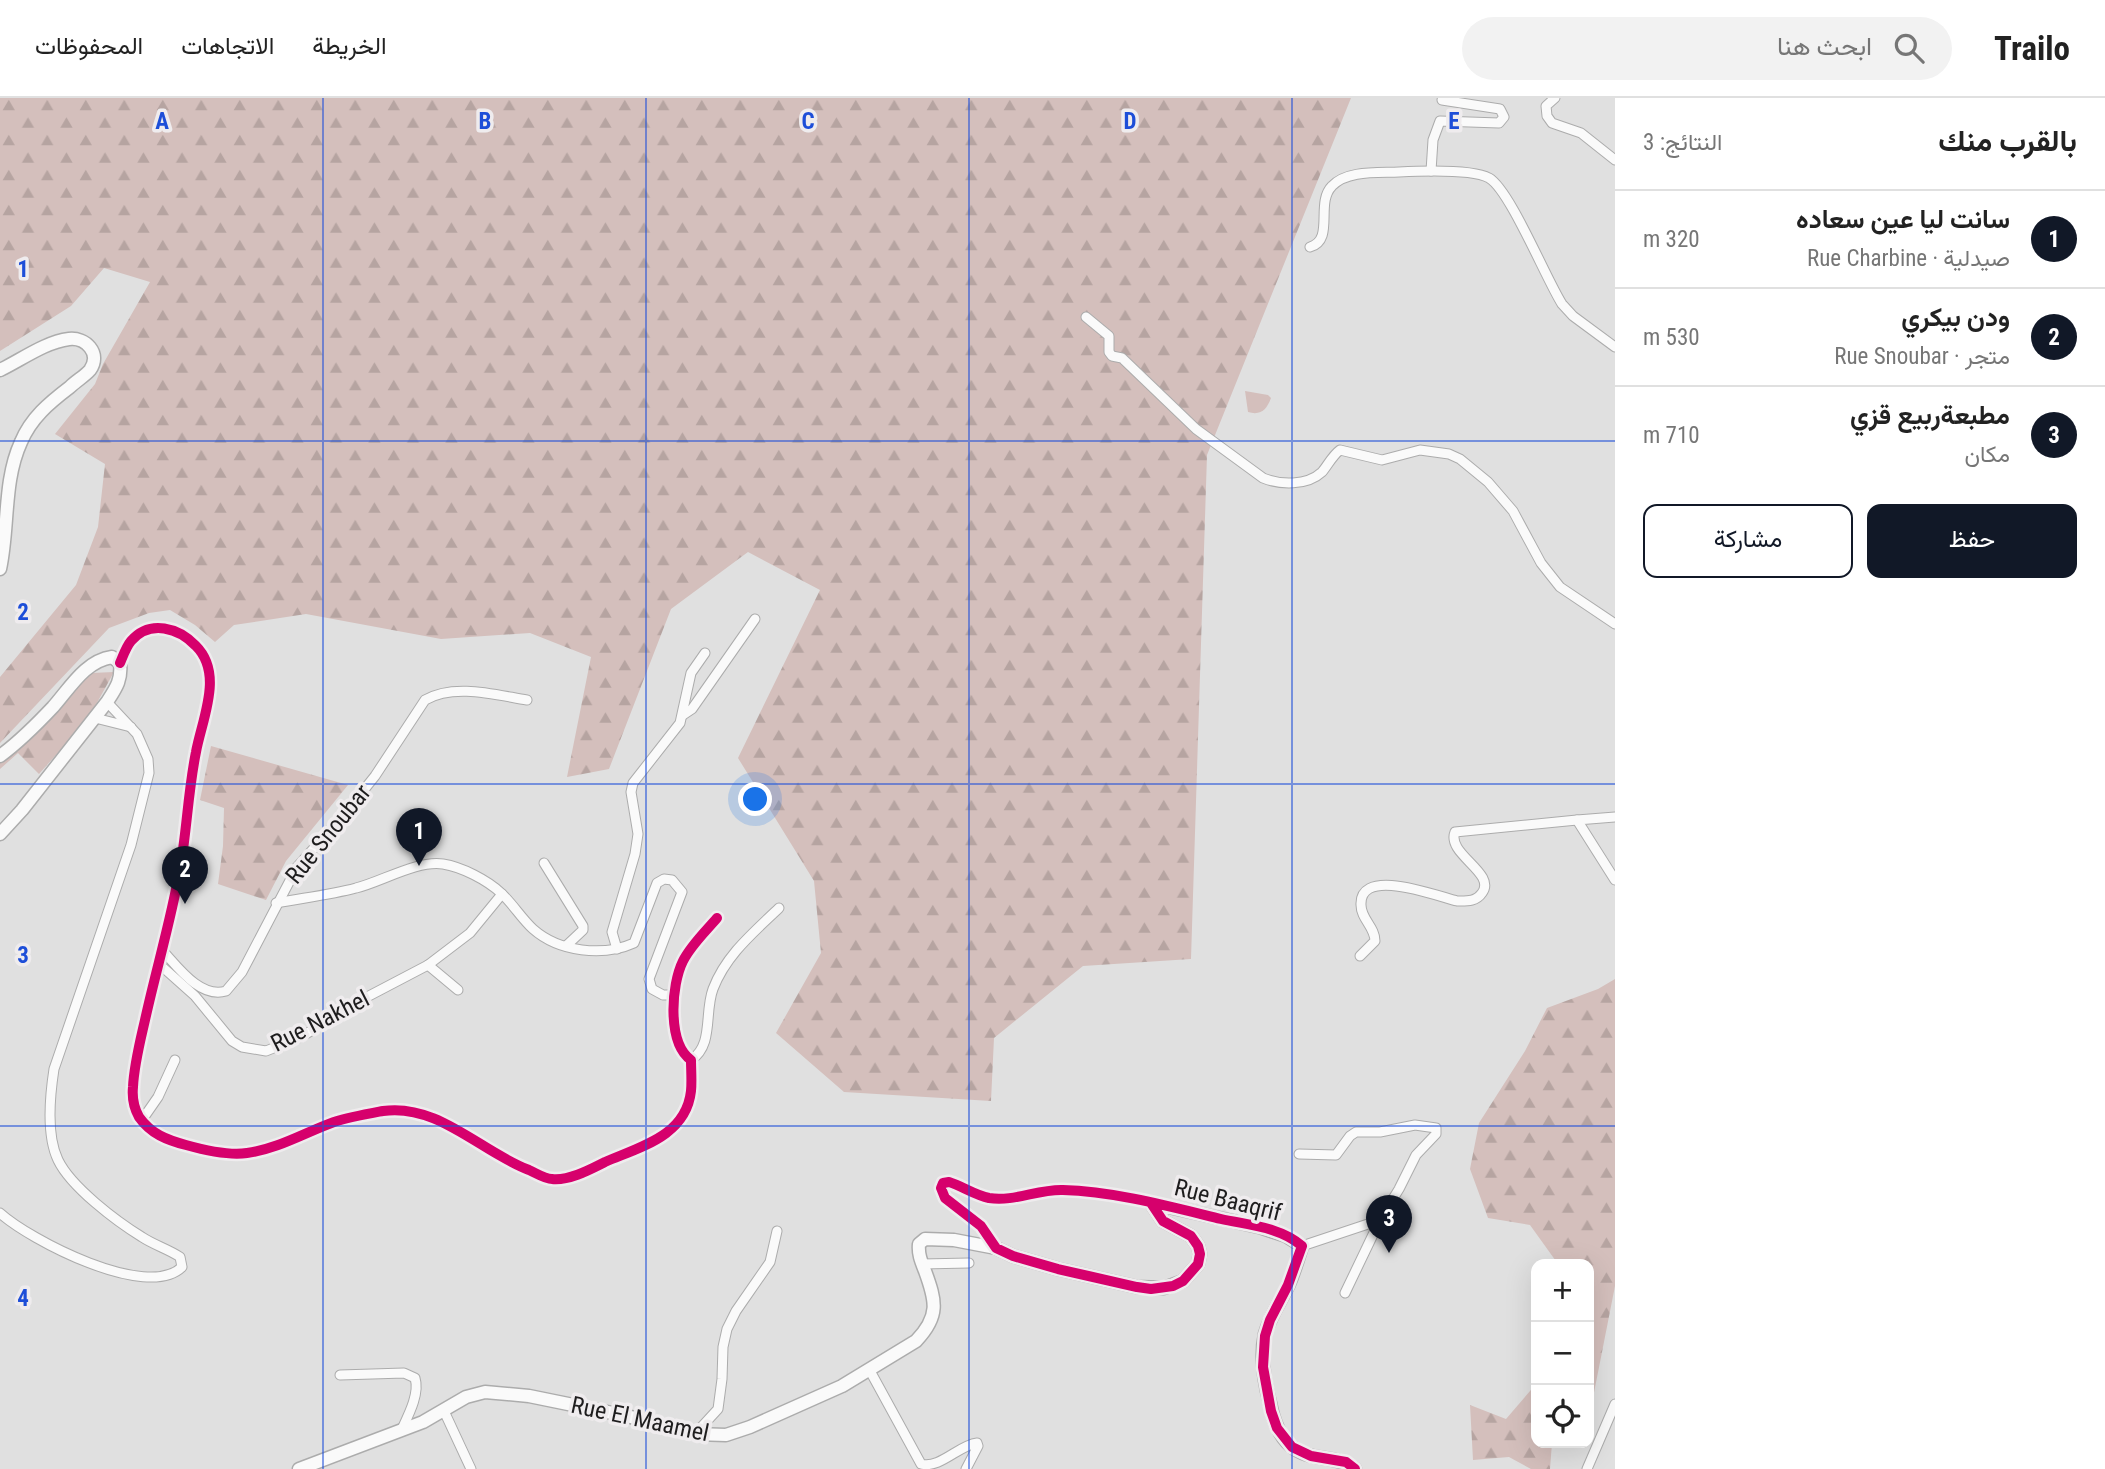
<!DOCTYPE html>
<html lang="ar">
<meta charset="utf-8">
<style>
body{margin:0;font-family:"Roboto Condensed",Vazirmatn,sans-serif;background:#f2f2f2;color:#222;direction:rtl}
.controls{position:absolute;right:21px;bottom:21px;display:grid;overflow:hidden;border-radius:14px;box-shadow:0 7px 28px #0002}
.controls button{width:63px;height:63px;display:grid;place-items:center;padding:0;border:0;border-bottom:2px solid #e0e0e0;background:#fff;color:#222;font:35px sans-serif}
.you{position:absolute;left:756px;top:702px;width:24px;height:24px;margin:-18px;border:5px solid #fff;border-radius:50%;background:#1a73e8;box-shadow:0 0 0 10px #1a73e833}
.badge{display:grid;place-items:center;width:46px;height:46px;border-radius:50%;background:#111827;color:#fff;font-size:23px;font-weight:700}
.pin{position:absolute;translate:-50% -58px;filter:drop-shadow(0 2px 4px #0008)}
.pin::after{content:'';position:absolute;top:37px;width:24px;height:21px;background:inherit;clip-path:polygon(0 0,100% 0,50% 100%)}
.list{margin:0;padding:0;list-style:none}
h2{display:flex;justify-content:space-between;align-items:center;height:91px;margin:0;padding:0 28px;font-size:30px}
h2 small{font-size:23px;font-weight:400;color:#767676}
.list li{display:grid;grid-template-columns:46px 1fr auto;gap:21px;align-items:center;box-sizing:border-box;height:98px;padding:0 28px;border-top:2px solid #e0e0e0}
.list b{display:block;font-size:26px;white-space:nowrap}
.list p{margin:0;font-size:23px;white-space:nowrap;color:#767676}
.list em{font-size:23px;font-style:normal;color:#767676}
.actions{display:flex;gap:14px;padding:21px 28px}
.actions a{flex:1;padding:16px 0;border:2px solid #111827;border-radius:14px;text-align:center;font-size:24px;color:#111827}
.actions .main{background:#111827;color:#fff}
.icon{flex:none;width:38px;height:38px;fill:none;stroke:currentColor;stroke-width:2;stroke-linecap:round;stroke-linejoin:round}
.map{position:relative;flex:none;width:1615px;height:1371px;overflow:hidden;direction:ltr}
header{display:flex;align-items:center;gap:42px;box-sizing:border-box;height:98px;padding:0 35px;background:#fff;border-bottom:2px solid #e0e0e0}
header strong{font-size:33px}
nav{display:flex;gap:38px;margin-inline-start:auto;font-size:24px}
.search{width:490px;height:63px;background:#f2f2f2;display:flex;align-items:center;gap:18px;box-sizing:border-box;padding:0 24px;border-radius:38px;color:#767676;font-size:26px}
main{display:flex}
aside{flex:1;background:#fff}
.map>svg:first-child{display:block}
</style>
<header>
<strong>Trailo</strong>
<div class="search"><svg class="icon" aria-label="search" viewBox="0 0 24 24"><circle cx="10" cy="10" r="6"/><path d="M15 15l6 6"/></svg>ابحث هنا</div>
<nav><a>الخريطة</a><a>الاتجاهات</a><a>المحفوظات</a></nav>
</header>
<main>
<aside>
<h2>بالقرب منك<small>النتائج: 3</small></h2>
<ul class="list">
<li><span class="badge">1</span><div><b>سانت ليا عين سعاده</b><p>صيدلية · Rue Charbine</p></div><em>320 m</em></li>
<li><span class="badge">2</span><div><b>ودن بيكري</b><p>متجر · Rue Snoubar</p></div><em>530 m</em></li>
<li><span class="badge">3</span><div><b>مطبعةربيع قزي</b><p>مكان</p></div><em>710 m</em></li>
</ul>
<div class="actions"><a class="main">حفظ</a><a>مشاركة</a></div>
</aside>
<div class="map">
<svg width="1615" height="1371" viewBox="0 0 1615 1371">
<defs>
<pattern id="forest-firs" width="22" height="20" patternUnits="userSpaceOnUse" patternTransform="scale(1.75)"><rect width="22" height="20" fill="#d4bfbc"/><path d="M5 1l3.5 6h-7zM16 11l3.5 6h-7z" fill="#b6a4a1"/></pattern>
</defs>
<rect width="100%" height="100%" fill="#e0e0e0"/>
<path fill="#d4bfbc" d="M 1245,293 L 1268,297 L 1271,300 C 1267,311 1261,318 1248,314 Z"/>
<g fill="url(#forest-firs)">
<polygon points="0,0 1351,0 1207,357 1191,861 1083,868 994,940 991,1003 844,994 776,935 821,855 814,783 738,660 820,492 748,454 671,511 609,671 567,679 591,559 530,535 441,541 306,516 234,527 215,544 195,527 170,512 149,515 109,530 0,645 0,579 76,487 98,429 105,366 55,336 95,286 103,266 150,184 104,170 71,208 0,253"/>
<polygon points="114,574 88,621 39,676 18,655 0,671 0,665 91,575"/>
<polygon points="211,648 348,687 286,763 266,802 218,786 223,748 224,710 200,702"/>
<polygon points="1615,881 1615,1188 1589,1320 1589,1166 1558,1166 1530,1127 1488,1120 1470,1071 1479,1025 1525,953 1547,910 1598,891"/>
<polygon points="1536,1286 1536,1345 1552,1345 1550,1371 1531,1371 1509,1359 1473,1362 1470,1307 1506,1321"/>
</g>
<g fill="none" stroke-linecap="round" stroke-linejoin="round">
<g stroke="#acacac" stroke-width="11">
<g id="street">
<polyline points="1555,0 1546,8 1547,18 1552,25 1581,35 1615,62"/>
<polyline points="1431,73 1433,42 1440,23 1499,25 1504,19 1500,11 1442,2"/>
<path d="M 1310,149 C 1335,142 1315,105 1332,88 C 1347,72 1378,75 1399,74 C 1420,73 1472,71 1489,80 C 1510,92 1546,181 1562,206 L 1573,218 L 1615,249"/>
<path d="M 1086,219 L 1109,238 L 1109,254 L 1112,258 L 1122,260 L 1196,331 L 1263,380 C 1280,387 1307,388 1322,374 C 1328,367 1332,358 1340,352 L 1382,362 L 1420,352 L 1449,356 L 1460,361 L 1488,384 L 1513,413 L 1541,465 L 1560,489 L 1615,526"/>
<path d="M 120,565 C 123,558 126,549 131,543 C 150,521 179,530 196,548 C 224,576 202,621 196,654 C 188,693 187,732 180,771 C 171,822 156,872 145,922 C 140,944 134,967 133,989 C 132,999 134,1010 139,1019 C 151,1036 167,1042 186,1047 C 204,1052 228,1058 247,1055 C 278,1051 306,1034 334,1024 C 350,1019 367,1016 383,1013 C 438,1005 481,1054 529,1072 C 536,1075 545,1081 552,1081 C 569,1083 591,1071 605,1064 C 640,1049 686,1038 691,993 C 692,983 691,972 691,962 C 667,945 671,887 683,863 C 691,847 706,833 717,820"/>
<polyline points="683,617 692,611 755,521"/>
<polyline points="95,620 131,629"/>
<polyline points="1615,719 1577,722 1615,782"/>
<polyline points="544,765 583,828 583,832 566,848"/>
<path d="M 276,805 C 302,800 330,797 356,790 C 381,784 417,762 443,766 C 462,769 487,782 501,795 C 513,806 521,820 533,831 C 559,854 603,859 634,845 L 657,785 L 664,781 L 672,782 L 682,794 L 649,881 L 652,891 L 663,897 L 674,897"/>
<polyline points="617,851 612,834 635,756 638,736 631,694 633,685 680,625 691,575 705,555"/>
<path d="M 162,852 C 177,868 200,901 226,893 L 242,874 L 297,769 L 343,718 L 375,678 L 425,602 C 454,585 496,597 527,602"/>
<path d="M 1360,858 L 1375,843 C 1375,829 1361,821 1361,807 C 1359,768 1437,798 1457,803 C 1466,803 1476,804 1482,795 C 1497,775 1446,756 1455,734 L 1577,722"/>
<polyline points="158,865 195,898 232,943 242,949 266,953 301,939 365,900 428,867 470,835 502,796"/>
<polyline points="428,867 458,892"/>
<path d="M 691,962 C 714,947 704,915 713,891 C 726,857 753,835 779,810"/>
<polyline points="142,1022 158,999 175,962"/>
<polyline points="1299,1056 1336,1057 1350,1038 1356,1034 1380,1034 1415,1027 1436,1030 1436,1036 1416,1057 1399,1091 1380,1122"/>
<path d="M 0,1115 C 30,1142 147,1203 182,1169 L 180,1159 C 168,1151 154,1147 142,1139 C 116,1123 71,1089 58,1062 C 46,1037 50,997 54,971 L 131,747 L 149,675 L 148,661 L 137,636 L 107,604"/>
<polyline points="1302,1148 1380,1122 1345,1195"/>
<path d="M 996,1150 L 981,1128 L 943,1097 L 941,1090 L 943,1085 C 958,1081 974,1097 989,1100 C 1013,1103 1035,1092 1059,1092 C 1089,1091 1121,1100 1151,1105"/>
<polyline points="922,1166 969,1165"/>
<path d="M 869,1271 L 921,1366 C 940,1371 959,1347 977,1345 L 978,1348 L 966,1371"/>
<path d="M 340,1277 L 404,1275 L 415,1280 C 420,1296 408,1318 401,1333"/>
<polyline points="444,1313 471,1371"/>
<polyline points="695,1336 718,1311 722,1281 723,1249 727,1231 736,1213 770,1164 777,1133"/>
<polyline points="1587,1371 1615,1306"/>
</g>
</g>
<g stroke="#acacac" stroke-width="15">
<g id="secondary">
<path d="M 0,272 C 21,262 45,244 69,241 C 85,239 102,255 90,272 C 85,278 76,283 70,289 C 49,305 31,320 21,344 C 3,383 9,430 0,471"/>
<path d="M 0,658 C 19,644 37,626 53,609 C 70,590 85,563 112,559 L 120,565 C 122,582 116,590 107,604 L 22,712 L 0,736"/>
<path d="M 1151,1105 L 1259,1129 L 1286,1138 L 1302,1148 C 1298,1161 1294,1175 1288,1188 C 1280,1204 1270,1219 1265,1236 C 1260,1259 1264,1283 1270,1305 C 1273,1321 1278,1337 1291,1348 C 1309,1364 1336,1356 1355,1371"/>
<path d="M 299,1371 L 423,1324 L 466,1299 L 485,1294 L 529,1298 L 627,1318 L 695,1336 L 726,1337 L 750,1329 L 842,1288 L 916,1243 C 940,1218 936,1203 925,1173 C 921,1163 918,1156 919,1146 L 925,1141 L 954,1142 L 996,1150 L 1013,1158 L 1058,1171 L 1137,1189 L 1164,1190 L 1183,1183 L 1198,1166 L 1200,1156 L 1198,1148 L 1191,1138 L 1163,1123 L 1151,1105"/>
</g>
</g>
<use href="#street" stroke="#fafafa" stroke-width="9"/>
<use href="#secondary" stroke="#fafafa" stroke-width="12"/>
<g stroke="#efecee" stroke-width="15">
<g id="cycleway">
<path d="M 120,565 C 123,558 126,549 131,543 C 150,521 179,530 196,548 C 224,576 202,621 196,654 C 188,693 187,732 180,771 C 171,822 156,872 145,922 C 140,944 134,967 133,989 C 132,999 134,1010 139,1019 C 151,1036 167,1042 186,1047 C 204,1052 228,1058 247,1055 C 278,1051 306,1034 334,1024 C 350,1019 367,1016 383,1013 C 438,1005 481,1054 529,1072 C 536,1075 545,1081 552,1081 C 569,1083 591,1071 605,1064 C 640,1049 686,1038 691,993 C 692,983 691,972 691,962 C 667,945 671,887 683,863 C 691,847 706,833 717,820"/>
<path d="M 1151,1105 L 1163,1123 L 1191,1138 L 1198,1148 L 1200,1156 L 1198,1166 L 1183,1183 L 1173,1188 L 1151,1191 L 1137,1189 L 1058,1171 L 1013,1158 L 996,1150 L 981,1128 L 945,1100 L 941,1090 L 943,1085 L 949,1084 C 962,1088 975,1097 989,1100 C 1014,1104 1038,1091 1063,1092 C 1113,1093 1172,1109 1221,1121 C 1248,1127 1281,1129 1302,1148 L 1288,1187 L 1270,1222 L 1265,1238 L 1263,1269 L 1271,1313 L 1277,1330 L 1292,1349 L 1311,1358 L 1346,1364 L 1355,1371"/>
</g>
</g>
<use href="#cycleway" stroke="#d6006c" stroke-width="10"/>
</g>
<path fill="none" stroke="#1d4ed8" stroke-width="2" stroke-opacity="0.55" d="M 323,0 L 323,1371M 646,0 L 646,1371M 969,0 L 969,1371M 1292,0 L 1292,1371M 0,343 L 1615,343M 0,686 L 1615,686M 0,1028 L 1615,1028"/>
<g text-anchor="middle" stroke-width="7" stroke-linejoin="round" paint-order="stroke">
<g font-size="24" fill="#1e1d1e" stroke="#efecee">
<text transform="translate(328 736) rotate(-51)" y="8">Rue Snoubar</text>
<text transform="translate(320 923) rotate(-27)" y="8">Rue Nakhel</text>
<text transform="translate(1228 1102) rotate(14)" y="8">Rue Baaqrif</text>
<text transform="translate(640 1321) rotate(12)" y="8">Rue El Maamel</text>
</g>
</g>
<g font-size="23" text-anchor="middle" font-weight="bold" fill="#1d4ed8" stroke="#efecee" stroke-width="7" stroke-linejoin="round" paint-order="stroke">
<text x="162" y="31">A</text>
<text x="485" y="31">B</text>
<text x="808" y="31">C</text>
<text x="1130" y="31">D</text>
<text x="1454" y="31">E</text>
<text x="23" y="179">1</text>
<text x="23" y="522">2</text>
<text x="23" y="865">3</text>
<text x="23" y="1208">4</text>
</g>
</svg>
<div class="controls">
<button>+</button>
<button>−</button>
<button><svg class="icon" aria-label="locate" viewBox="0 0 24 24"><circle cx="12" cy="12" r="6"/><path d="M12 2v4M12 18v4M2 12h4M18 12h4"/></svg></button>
</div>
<div class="you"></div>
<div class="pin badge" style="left:419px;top:768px">1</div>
<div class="pin badge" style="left:185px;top:806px">2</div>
<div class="pin badge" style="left:1389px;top:1155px">3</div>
</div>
</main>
